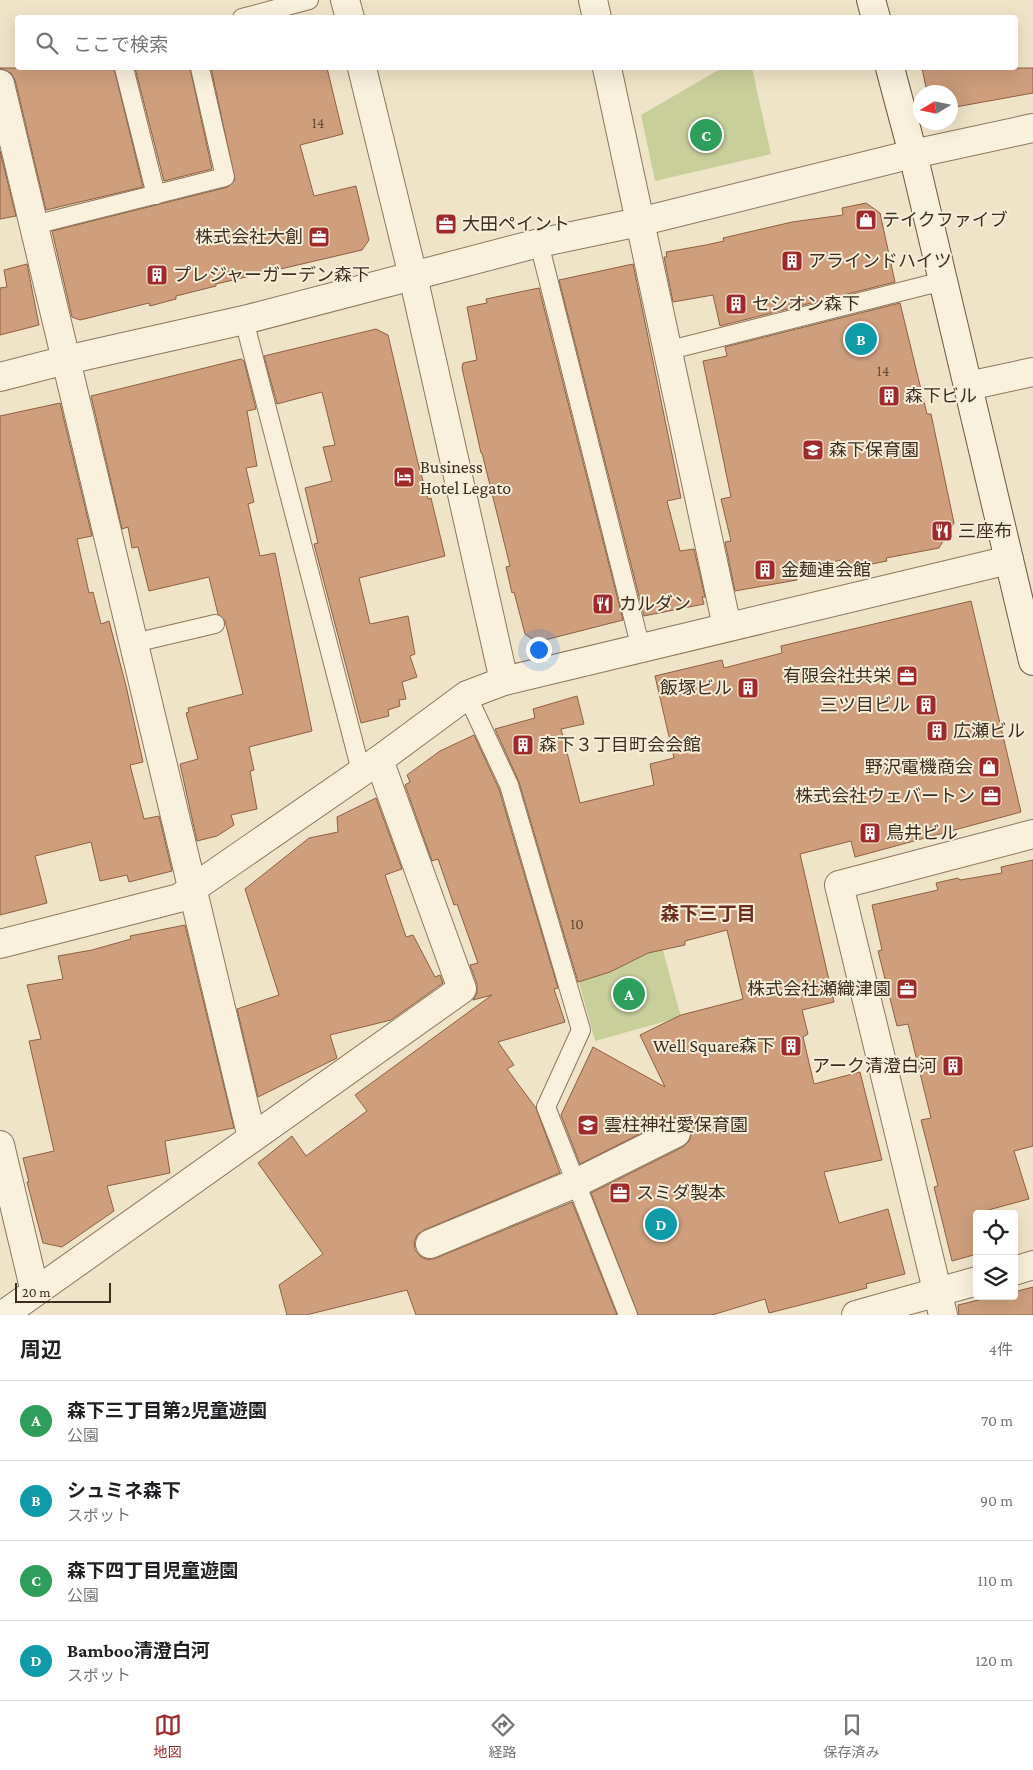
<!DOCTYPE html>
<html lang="ja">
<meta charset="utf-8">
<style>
body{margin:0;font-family:"Crimson Pro","Noto Sans JP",serif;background:#f2f2f2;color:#202124}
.controls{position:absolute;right:15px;bottom:15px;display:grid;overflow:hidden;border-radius:5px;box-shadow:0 5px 20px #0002}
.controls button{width:45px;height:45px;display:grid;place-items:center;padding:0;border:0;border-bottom:1px solid #e0e0e0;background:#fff;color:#202124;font:25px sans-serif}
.compass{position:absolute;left:913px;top:85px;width:45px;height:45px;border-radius:50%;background:#fff;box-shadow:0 5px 20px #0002;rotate:260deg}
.scale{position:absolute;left:15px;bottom:12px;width:96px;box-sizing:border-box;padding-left:5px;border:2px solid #3d2e20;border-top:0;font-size:14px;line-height:18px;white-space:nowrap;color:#3d2e20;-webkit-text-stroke:4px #f7eed8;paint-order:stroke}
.you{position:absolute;left:538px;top:649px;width:18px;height:18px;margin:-12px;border:4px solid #fff;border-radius:50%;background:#1a73e8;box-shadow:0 0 0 8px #1a73e833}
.badge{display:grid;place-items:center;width:32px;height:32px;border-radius:50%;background:#9e2a2b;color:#fff;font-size:16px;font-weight:700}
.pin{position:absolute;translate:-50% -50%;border:2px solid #fff;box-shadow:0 1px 5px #0006}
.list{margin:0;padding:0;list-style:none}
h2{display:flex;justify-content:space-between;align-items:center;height:65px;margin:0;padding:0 20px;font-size:21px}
h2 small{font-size:16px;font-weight:400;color:#757577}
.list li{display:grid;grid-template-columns:32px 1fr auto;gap:15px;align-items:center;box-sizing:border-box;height:80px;padding:0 20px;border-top:1px solid #e0e0e0}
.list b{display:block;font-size:19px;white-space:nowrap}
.list p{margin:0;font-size:16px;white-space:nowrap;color:#757577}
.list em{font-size:16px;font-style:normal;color:#757577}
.icon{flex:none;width:28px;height:28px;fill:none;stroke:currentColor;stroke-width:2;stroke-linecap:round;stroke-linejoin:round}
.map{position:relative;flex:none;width:1033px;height:1315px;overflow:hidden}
.search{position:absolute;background:#fff;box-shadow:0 5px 20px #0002;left:15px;right:15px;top:15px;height:55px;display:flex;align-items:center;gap:12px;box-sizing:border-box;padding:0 18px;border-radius:5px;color:#757577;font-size:19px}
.sheet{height:385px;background:#fff}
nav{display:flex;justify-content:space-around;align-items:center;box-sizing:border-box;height:70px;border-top:1px solid #e0e0e0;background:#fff;font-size:14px;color:#757577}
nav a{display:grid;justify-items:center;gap:2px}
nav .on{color:#9e2a2b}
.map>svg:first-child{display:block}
</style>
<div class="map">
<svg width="1033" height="1315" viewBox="0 0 1033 1315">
<rect width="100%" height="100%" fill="#f0e4c8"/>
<g fill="#c9cf9b">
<polygon points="722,68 752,68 771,154 655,181 641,115"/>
<polygon points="662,947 681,1017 595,1041 576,971"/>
</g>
<g fill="#cf9f7d" stroke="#8d5f41">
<polygon points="0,68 114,68 143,187 46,210 15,80 11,73"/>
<polygon points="135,68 190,68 212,169 164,181"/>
<polygon points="211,68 327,68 343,134 300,145 314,196 356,186 369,240 362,250 216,284 216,286 176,296 176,299 150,306 149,303 80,320 72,317 52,231 228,187 235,180"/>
<polygon points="922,68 1033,68 1033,93 950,108 950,92 927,92"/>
<polygon points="0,151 16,216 0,219"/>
<polygon points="866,203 880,213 895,282 720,326 713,295 673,302 664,257 667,257 666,252 706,245 724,241 723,238 792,222 843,215 842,208"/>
<polygon points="27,264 39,325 0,335 0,288 7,287 4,270"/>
<polygon points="633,264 681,498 667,501 680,551 694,549 705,597 702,597 704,604 644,616 559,280"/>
<polygon points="539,288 623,620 537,642 525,634 514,592 512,593 506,567 510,566 482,453 481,453 462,368 463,363 477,360 467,307 487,303 486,299"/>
<polygon points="900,303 927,414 931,414 954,523 939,548 886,558 887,561 847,569 845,559 795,571 797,580 735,591 725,542 731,541 721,499 731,497 703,361 727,356 725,347"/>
<polygon points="376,329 388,335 417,459 428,499 431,498 445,556 359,578 370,624 408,616 415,654 410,656 417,677 402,682 406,699 399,700 400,706 388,710 389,716 361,723 314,544 318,543 305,488 332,481 323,447 335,445 322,392 277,404 264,356"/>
<polygon points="241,359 244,361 256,409 247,411 257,466 246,468 254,502 248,504 260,556 275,553 312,731 249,747 254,770 250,771 257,809 231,815 234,825 217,836 197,841 180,764 198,759 186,713 189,712 188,708 243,694 225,621 218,614 209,577 149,591 138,547 132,548 128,527 122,529 91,396"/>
<polygon points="60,403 92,536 77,539 89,593 93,592 101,624 109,621 126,686 143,762 130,765 144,819 159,816 172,871 129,882 127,875 100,881 91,842 35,856 47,903 0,915 0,416"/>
<polygon points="971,601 1021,812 855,857 851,841 800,854 834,1002 802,1010 808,1034 803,1037 814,1084 860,1072 882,1160 824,1172 839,1223 888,1209 905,1274 866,1284 867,1288 769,1313 765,1299 712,1315 638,1315 591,1193 683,1147 689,1141 692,1133 690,1126 684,1120 676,1117 669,1119 580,1164 561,1115 593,1047 665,1087 640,1035 681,1015 743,999 727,930 685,941 685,945 648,953 610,972 578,982 519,782 495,729 535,718 533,709 577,696 584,724 561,729 580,803 654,785 650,764 674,758 655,676 722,660 724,668 782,653 781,646"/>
<polygon points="474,735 499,789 558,988 554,989 565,1022 498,1042 514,1065 507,1069 536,1108 560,1173 424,1230 417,1235 414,1242 415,1250 421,1257 428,1260 436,1258 572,1202 617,1315 416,1315 407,1290 306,1315 287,1315 279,1285 323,1254 258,1163 292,1136 306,1156 367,1111 355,1095 492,995 473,1000 477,993 477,984 470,965 478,963 457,904 454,905 438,859 432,861 405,785 410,782 407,775 440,751"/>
<polygon points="376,798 402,869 385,875 406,937 413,935 435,977 440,975 443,983 391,1020 330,1035 337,1058 258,1097 237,1009 279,995 245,889 309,838 338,832 337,817"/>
<polygon points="1033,860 1033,1146 1014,1151 1029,1199 977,1213 977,1254 952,1261 934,1187 938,1186 921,1120 931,1118 908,1024 897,1026 878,951 882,950 872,905 938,890 936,883 958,878 960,880 1002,873 1001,867"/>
<polygon points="185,925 234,1128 165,1141 170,1173 107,1186 114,1211 62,1247 43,1243 27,1182 29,1182 23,1158 54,1151 29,1041 41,1039 27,985 63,979 58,956 92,950 131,939 130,936"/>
<polygon points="1033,1287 1033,1315 959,1315 958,1305 995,1296 1014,1296 1014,1292"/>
</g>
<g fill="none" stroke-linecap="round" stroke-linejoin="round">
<g stroke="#8d765c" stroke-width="20">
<g id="lane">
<polyline points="242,18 309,0"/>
<polyline points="124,68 156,195"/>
<polyline points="34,225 225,177 200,68"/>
<polyline points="539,243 641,649"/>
<polyline points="244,320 361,771"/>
<polyline points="666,351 943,281"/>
<polyline points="134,643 215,624"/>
<polyline points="467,695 509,785 581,1030 546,1107 628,1315"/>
</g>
</g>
<g stroke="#8d765c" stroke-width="30">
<g id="street">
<polyline points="345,0 350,18"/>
<polyline points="593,0 597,18"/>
<polyline points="362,68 413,276 504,681"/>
<polyline points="607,68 727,627"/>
<polyline points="0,84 252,1138"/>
<polyline points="0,377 66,360 244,320 539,243 639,222 913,154 1033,128"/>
<polyline points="968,386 1033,372"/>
<polyline points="0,944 179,898 379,760 467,695 504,681 1009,560"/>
<polyline points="0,1145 35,1292"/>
<polyline points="430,1244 576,1183 676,1133"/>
<polyline points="1014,1271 1033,1265"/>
<polyline points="3,1315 462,989 379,760"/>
<polyline points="856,1315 977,1281"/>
<polyline points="943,1315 839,885 1033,834"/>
</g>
</g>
<g stroke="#6f573f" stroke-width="30">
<g id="secondary">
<polyline points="871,0 876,18"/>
<polyline points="890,68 913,154 1033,661"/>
</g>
</g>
<use href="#lane" stroke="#faf1dc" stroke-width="18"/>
<use href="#street" stroke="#faf1dc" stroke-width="28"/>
<use href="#secondary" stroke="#faf1dc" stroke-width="28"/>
</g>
<defs>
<g id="shop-square" transform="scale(1.125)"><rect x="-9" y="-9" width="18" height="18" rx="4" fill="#9e2a2b" stroke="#f7eed8"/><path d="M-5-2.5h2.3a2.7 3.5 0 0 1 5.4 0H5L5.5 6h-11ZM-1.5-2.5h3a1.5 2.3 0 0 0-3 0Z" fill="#fff"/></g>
<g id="office-square" transform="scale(1.125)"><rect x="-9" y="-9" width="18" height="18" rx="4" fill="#9e2a2b" stroke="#f7eed8"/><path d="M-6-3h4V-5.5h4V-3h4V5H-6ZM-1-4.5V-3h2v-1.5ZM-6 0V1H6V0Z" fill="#fff"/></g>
<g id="building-square" transform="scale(1.125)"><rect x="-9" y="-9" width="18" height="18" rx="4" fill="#9e2a2b" stroke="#f7eed8"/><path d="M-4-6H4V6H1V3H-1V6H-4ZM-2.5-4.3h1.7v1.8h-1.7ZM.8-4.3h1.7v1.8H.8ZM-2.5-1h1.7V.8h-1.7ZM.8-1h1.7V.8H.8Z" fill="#fff"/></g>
<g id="school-square" transform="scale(1.125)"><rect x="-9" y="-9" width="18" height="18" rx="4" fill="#9e2a2b" stroke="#f7eed8"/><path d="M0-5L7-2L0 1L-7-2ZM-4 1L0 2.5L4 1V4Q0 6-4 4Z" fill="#fff"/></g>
<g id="hotel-square" transform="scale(1.125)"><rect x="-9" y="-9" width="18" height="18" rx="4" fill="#9e2a2b" stroke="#f7eed8"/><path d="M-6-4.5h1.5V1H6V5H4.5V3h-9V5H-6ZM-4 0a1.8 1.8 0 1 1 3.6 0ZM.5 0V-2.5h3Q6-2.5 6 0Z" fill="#fff"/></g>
<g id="restaurant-square" transform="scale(1.125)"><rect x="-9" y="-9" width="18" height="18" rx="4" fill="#9e2a2b" stroke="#f7eed8"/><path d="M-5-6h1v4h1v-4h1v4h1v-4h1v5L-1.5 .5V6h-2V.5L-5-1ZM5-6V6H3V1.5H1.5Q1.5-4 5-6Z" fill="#fff"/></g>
</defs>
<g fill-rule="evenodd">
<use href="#shop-square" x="866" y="220"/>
<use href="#office-square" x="446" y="224"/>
<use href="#office-square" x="319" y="237"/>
<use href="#building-square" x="792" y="261"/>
<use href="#building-square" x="157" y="275"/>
<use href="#building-square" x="736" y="304"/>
<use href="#building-square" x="889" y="396"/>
<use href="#school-square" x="813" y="450"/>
<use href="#hotel-square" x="404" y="477"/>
<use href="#restaurant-square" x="942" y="531"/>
<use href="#building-square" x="765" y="570"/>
<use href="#restaurant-square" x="603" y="604"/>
<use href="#office-square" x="907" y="676"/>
<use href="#building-square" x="748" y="688"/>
<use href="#building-square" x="926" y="705"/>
<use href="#building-square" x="937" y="731"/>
<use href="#building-square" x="523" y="745"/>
<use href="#shop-square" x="989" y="767"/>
<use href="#office-square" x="991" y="796"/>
<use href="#building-square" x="870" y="833"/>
<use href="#office-square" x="907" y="989"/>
<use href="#building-square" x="791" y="1046"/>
<use href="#building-square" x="953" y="1066"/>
<use href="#school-square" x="588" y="1125"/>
<use href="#office-square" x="620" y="1193"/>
</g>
<g text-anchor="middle" stroke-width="4" stroke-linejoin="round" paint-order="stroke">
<g font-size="15" fill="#624a37">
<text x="318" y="128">14</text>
<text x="883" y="376">14</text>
<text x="577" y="929">10</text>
</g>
<g font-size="18" fill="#3d2e20" stroke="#f7eed8" text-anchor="start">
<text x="882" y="226">テイクファイブ</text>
<text x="462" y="230">大田ペイント</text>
<text x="303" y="243" text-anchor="end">株式会社大創</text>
<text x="808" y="267">アラインドハイツ</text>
<text x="173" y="281">プレジャーガーデン森下</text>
<text x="752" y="310">セシオン森下</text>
<text x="905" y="402">森下ビル</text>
<text x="829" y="456">森下保育園</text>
<text x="420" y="473">Business<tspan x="420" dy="21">Hotel Legato</tspan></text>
<text x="958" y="537">三座布</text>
<text x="781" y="576">金麺連会館</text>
<text x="619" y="610">カルダン</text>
<text x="891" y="682" text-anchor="end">有限会社共栄</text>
<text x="732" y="694" text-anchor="end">飯塚ビル</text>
<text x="910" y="711" text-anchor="end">三ツ目ビル</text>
<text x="953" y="737">広瀬ビル</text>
<text x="539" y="751">森下３丁目町会会館</text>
<text x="973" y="773" text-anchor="end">野沢電機商会</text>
<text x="975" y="802" text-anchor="end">株式会社ウェバートン</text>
<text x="886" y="839">鳥井ビル</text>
<text x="891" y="995" text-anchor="end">株式会社瀬織津園</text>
<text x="775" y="1052" text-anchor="end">Well Square森下</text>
<text x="937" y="1072" text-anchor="end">アーク清澄白河</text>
<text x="604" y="1131">雲柱神社愛保育園</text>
<text x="636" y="1199">スミダ製本</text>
</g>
<g font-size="19" font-weight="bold" fill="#6b2e1e" stroke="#f7eed8">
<text x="708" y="920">森下三丁目</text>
</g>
</g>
</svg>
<div class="controls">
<button><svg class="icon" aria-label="locate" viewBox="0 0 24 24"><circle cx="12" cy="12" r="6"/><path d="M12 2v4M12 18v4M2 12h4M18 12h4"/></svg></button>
<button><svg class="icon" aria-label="layers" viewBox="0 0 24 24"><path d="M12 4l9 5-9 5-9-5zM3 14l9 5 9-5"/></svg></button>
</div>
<svg class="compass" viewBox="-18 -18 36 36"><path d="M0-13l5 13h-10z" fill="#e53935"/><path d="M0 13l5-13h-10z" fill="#757577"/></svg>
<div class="scale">20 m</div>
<div class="you"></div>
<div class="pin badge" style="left:629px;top:994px;background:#2e9e5b">A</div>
<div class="pin badge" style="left:861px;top:339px;background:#0f9aa8">B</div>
<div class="pin badge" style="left:706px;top:135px;background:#2e9e5b">C</div>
<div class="pin badge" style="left:661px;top:1224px;background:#0f9aa8">D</div>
<div class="search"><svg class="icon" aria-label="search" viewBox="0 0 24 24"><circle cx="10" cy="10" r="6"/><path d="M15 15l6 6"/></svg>ここで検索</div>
</div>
<section class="sheet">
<h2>周辺<small>4件</small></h2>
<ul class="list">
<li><span class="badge" style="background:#2e9e5b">A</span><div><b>森下三丁目第2児童遊園</b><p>公園</p></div><em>70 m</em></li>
<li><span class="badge" style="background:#0f9aa8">B</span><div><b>シュミネ森下</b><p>スポット</p></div><em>90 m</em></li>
<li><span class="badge" style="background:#2e9e5b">C</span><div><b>森下四丁目児童遊園</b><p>公園</p></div><em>110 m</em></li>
<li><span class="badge" style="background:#0f9aa8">D</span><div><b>Bamboo清澄白河</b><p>スポット</p></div><em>120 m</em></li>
</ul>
</section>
<nav>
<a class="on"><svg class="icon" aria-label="map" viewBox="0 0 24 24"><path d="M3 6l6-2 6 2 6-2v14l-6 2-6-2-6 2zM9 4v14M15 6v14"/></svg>地図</a>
<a><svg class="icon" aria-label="directions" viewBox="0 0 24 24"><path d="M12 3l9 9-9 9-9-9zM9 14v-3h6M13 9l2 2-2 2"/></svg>経路</a>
<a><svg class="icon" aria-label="saved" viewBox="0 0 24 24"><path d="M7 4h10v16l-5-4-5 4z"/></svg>保存済み</a>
</nav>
